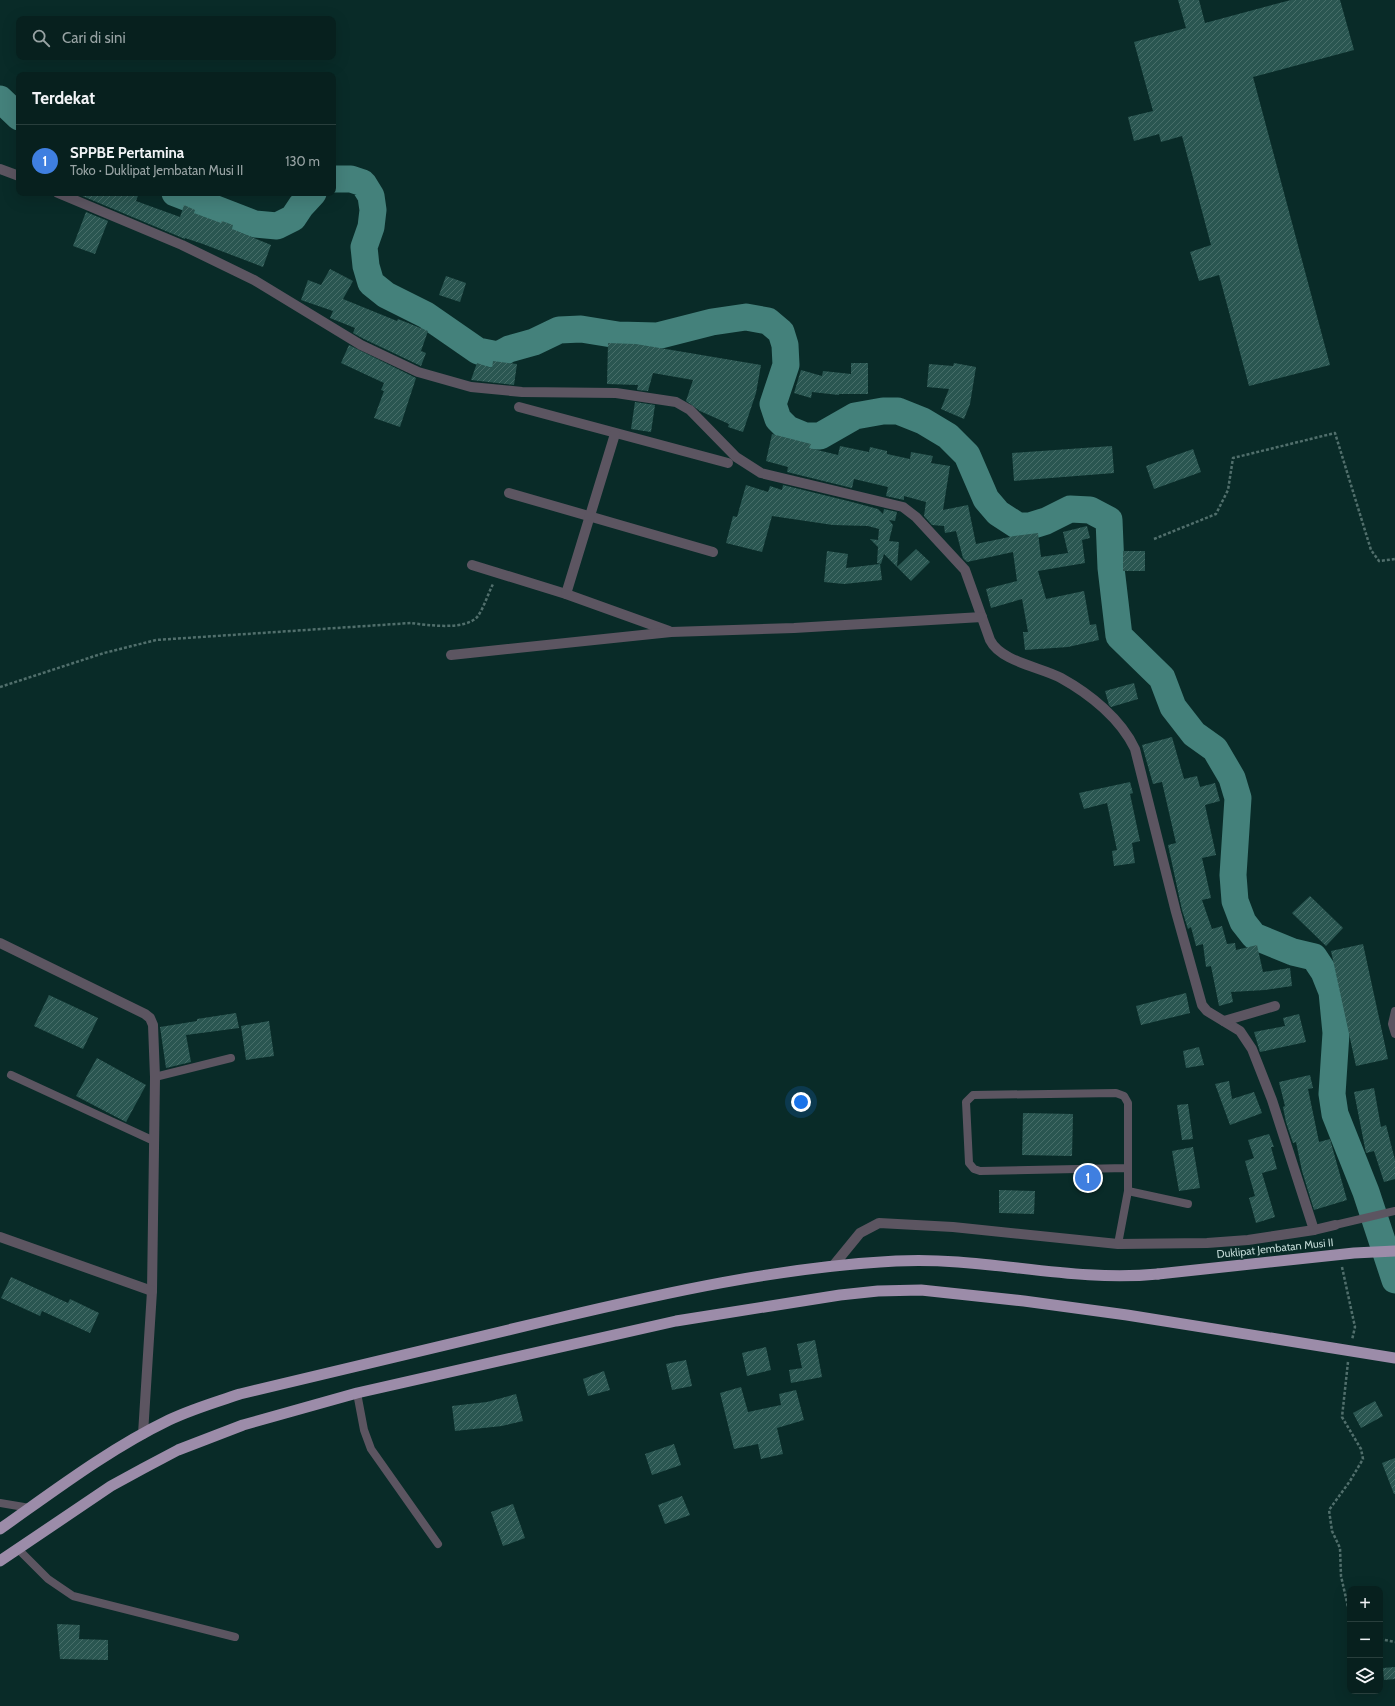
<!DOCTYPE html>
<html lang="id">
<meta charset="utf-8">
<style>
body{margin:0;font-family:Cabin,sans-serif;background:#152d2b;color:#f1f3f6}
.controls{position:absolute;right:12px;bottom:12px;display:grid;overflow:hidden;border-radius:8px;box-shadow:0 4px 16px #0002}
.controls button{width:36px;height:36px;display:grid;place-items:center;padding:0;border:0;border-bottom:1px solid #283e3c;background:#07201e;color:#f1f3f6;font:20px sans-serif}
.you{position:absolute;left:801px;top:1102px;width:14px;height:14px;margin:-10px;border:3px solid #fff;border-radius:50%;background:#1a73e8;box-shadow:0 0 0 6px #1a73e833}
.badge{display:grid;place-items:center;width:26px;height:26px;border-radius:50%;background:#1a73e8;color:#fff;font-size:13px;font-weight:700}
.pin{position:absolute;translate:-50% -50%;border:2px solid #fff;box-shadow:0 1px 4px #0006}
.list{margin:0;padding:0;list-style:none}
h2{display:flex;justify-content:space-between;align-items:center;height:52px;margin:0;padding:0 16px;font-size:17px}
h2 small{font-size:13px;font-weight:400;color:#98a3a4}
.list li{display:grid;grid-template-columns:26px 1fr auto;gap:12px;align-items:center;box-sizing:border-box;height:72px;padding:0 16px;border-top:1px solid #283e3c}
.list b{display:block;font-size:15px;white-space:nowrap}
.list p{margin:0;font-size:13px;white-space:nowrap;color:#98a3a4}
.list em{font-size:13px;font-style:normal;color:#98a3a4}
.icon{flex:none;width:22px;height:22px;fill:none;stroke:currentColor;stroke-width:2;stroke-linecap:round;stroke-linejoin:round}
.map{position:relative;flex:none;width:1395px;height:1706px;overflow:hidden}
.search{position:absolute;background:#07201e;box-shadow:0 4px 16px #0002;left:16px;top:16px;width:320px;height:44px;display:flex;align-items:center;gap:10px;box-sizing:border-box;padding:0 14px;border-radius:8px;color:#98a3a4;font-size:15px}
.panel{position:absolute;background:#07201e;box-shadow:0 4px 16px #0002;left:16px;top:72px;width:320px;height:124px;border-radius:8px}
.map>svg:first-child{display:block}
</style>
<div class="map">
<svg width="1395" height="1706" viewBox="0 0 1395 1706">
<defs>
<pattern id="building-hatch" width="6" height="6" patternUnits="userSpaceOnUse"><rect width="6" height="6" fill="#2a5651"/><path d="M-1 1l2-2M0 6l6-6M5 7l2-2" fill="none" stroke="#476e69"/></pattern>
</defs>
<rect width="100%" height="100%" fill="#092b28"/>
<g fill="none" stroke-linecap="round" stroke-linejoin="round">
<g stroke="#44817b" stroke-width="27">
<polyline points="0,99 19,117"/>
<polyline points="333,179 351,179 363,183 371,196 373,210 371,227 364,247 366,266 371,283 386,295 426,315 478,351 498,355 509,349 534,342 559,330 581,329 618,335 657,336 712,322 746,317 768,321 781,332 785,345 786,365 773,404 778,419 788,429 805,436 820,436 855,416 883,411 898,411 923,421 948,436 967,455 986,499 998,513 1018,526 1030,526 1046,521 1070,509 1090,510 1109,520 1111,568 1119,636 1162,678 1173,707 1194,734 1215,749 1232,778 1238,798 1233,875 1235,901 1243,922 1254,936 1293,952 1314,957 1324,972 1332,992 1336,1033 1332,1094 1335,1114 1366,1192 1395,1280"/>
<polyline points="175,193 255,224 277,226 293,218 301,206 313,193"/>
</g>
</g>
<g fill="url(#building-hatch)">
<polygon points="1178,0 1199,0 1205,23 1291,0 1340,0 1354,50 1253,77 1330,365 1249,386 1219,275 1199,281 1190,252 1211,245 1182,136 1161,142 1159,134 1134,141 1128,117 1153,111 1134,42 1186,28"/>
<polygon points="75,193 139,193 136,201 180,217 184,205 195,210 194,213 221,223 222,221 233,225 232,229 271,245 263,267 203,244 185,238 185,239"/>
<polygon points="86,212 108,221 95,254 73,246"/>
<polygon points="330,269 353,281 343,299 397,321 398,319 428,331 421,351 426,353 421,366 364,339 353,333 355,328 330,318 333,311 301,300 308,280 321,285"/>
<polygon points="446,276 466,283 460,302 439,295"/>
<polygon points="608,343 636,344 761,365 756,393 743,432 728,427 729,424 700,411 686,401 693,380 653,373 648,391 637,390 638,385 607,384"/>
<polygon points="349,345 416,378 400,427 374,418 384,391 381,390 384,383 341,363"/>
<polygon points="493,361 517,364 514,385 471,380 477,363 492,368"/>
<polygon points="851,363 868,363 868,394 839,394 839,395 812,392 811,398 794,393 801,370 822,376 823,371 851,374"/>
<polygon points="954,363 976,367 970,404 964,419 941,409 949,389 927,387 929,364 953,366"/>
<polygon points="635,402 655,405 651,432 631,429"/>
<polygon points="772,434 811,444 809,448 838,455 840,446 869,452 870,447 887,451 887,454 910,459 911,452 933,456 931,463 950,466 943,510 968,505 976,544 1014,536 1038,533 1041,557 1068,553 1063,532 1087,526 1090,538 1082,540 1085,563 1038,571 1046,599 1084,591 1090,625 1096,624 1099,640 1068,647 1025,650 1023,632 1028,632 1022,599 991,608 986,589 1017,581 1013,552 967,562 963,558 956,531 945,533 944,526 932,525 924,516 926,502 904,496 904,500 886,496 888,487 854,479 852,488 787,472 788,467 766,461"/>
<polygon points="1112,446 1114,473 1014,481 1012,453"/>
<polygon points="1193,449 1201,472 1154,489 1146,466"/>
<polygon points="746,485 768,492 770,486 782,490 783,485 852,502 878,509 883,514 884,509 897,512 895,521 889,520 893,525 889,541 899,542 897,567 884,554 881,564 877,563 878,547 870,539 878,540 879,529 868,526 833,525 772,516 762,552 726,543 733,516 737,517"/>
<polygon points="916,549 930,562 911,581 897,567"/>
<polygon points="827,551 848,554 846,568 880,564 882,580 844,584 824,582"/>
<rect x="1123" y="551" width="22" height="20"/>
<polygon points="1134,683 1138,699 1111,707 1109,705 1105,691"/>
<polygon points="1172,737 1184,779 1197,776 1200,787 1215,783 1220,801 1205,805 1216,855 1202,858 1211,898 1202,900 1212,929 1222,926 1227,944 1235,943 1236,950 1257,945 1263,972 1290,968 1292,986 1265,990 1231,992 1233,1002 1219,1006 1211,966 1206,967 1203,944 1196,946 1191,927 1188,929 1182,910 1168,845 1176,843 1162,782 1153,784 1142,745"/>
<polygon points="1130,782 1133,793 1130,794 1140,841 1132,843 1135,863 1114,866 1112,851 1117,850 1107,803 1084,809 1079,793"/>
<polygon points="1310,896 1343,928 1326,946 1292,913"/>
<polygon points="1363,944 1388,1059 1356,1066 1331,951"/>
<polygon points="1186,993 1190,1013 1141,1025 1136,1006"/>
<polygon points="49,995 98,1018 83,1049 34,1026"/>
<polygon points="236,1013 239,1028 186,1035 191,1062 166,1068 160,1027 197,1021 197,1019"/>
<polygon points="1299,1014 1306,1042 1260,1052 1254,1032 1285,1026 1283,1018"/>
<polygon points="269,1021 274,1056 246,1060 241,1026"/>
<polygon points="1199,1047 1204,1065 1186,1068 1183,1051"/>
<polygon points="97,1058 146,1085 126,1122 76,1096"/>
<polygon points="1310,1075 1313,1088 1308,1089 1319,1142 1330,1139 1347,1200 1314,1210 1302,1171 1296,1142 1293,1143 1286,1122 1283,1107 1285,1106 1279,1082"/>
<polygon points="1229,1081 1232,1099 1254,1092 1262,1113 1230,1125 1215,1084"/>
<polygon points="1374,1088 1381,1127 1386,1125 1395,1160 1395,1179 1384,1182 1374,1151 1366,1153 1354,1092"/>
<polygon points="1188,1104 1193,1139 1182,1140 1177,1105"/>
<polygon points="1023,1113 1073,1114 1072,1156 1022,1155"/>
<polygon points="1269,1134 1274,1147 1271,1147 1277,1169 1262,1173 1275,1217 1256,1223 1249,1198 1255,1196 1245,1161 1254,1158 1248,1140"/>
<polygon points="1193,1147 1200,1188 1179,1191 1172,1151"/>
<polygon points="999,1190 1035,1191 1034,1214 999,1213"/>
<polygon points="11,1277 68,1303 70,1299 99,1313 90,1333 42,1311 40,1316 1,1298"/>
<polygon points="815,1340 822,1377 791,1383 789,1370 802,1368 797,1344"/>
<polygon points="766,1347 771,1370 747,1376 742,1353"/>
<polygon points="686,1360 692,1386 672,1390 666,1364"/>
<polygon points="604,1371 610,1390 588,1396 583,1379"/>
<polygon points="741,1387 748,1412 781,1405 779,1394 796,1390 804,1420 777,1428 783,1454 761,1459 758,1444 734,1449 720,1393"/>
<polygon points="516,1394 523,1421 502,1426 455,1431 452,1406 487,1402"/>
<polygon points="1375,1401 1383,1416 1361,1428 1353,1413"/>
<polygon points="674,1444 681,1465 652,1475 645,1454"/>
<polygon points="1395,1458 1395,1494 1394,1494 1382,1463"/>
<polygon points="682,1496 690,1515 665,1524 658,1505"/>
<polygon points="513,1504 525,1538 503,1546 491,1512"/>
<polygon points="57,1624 80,1625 79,1639 108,1640 108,1660 60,1659"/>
<polygon points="1395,1667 1395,1679 1384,1680 1383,1668"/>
</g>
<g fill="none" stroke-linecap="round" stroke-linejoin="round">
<g stroke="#516f6c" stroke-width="2.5" stroke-dasharray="3 2" stroke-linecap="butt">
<polyline points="1154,539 1216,514 1228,490 1233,458 1335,433 1371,550 1379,561 1395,559"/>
<path d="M 0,687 L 104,653 L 156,640 L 411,623 C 427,625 466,631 478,616 C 484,607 488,594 493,584"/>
<polyline points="1342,1267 1355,1327 1352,1340"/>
<polyline points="1348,1362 1342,1417 1361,1449 1363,1459 1350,1481 1329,1510 1332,1531 1340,1548 1341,1576 1350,1616"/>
<polyline points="1380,1639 1395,1642"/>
</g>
<g stroke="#5c5561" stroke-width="8">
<polyline points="1395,1011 1392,1024 1395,1034"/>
<polyline points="11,1075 154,1141"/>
<polyline points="155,1077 231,1058"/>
<polyline points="1128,1191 1188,1204"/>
<polyline points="1335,1225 1395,1211"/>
<polyline points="1118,1244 1128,1191 1128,1103 1124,1096 1116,1093 973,1095 966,1102 969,1163 974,1169 980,1171 1127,1168"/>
<polyline points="357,1393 364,1430 371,1449 438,1544"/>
<polyline points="0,1503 30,1508"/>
<polyline points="18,1549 48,1579 73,1596 235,1637"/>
</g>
<g stroke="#5c5561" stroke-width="10">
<polyline points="0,169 19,176"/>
<path d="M 58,193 L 182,245 L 254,280 L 361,345 L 418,372 L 471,387 L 522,392 L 616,393 L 676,402 L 690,410 L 736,457 L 761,473 L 903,507 L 916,517 L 965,570 L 990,640 C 1001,662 1041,667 1061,678 C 1090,694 1121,719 1135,749 L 1176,912 L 1202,1005 L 1207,1011 L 1240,1031 L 1252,1049 L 1272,1100 L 1314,1230 L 1248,1240 L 1207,1243 L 1118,1244 L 953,1227 L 879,1223 L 860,1233 L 833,1266"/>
<polyline points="519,407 728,463"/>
<polyline points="509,493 713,552"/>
<polyline points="472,565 566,594 669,631"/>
<polyline points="566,594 615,434"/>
<polyline points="451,655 671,632 794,628 982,617"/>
<polyline points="0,943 145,1014 150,1018 153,1025 155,1077 152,1291 143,1434"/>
<polyline points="1224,1021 1275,1006"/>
<polyline points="1314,1230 1335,1225"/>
<polyline points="0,1237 152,1291"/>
</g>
<g stroke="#9c8ca9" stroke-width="11">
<path d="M 0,1529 C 54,1491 109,1449 169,1420 C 192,1409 216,1402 240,1394 C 344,1370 447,1344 550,1320 C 664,1293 780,1267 896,1261 C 984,1256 1070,1283 1158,1274"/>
<polyline points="0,1561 111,1486 144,1468 178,1450 243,1425 357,1393 676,1321 840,1295 878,1291 921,1290 1024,1301 1127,1315 1395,1358"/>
</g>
<polyline stroke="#9c8ca9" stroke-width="11" points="1158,1274 1354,1253 1395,1251"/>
</g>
<g text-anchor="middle" stroke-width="3" stroke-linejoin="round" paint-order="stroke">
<g font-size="11" fill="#c3dad7" stroke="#092b28">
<text transform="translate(1275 1248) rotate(-6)" y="4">Duklipat Jembatan Musi II</text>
</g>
</g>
</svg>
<div class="controls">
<button>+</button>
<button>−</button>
<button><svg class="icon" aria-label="layers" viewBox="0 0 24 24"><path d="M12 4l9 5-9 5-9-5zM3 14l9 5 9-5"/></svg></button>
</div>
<div class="you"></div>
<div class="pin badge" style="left:1088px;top:1178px;background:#3f7fe0">1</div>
<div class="search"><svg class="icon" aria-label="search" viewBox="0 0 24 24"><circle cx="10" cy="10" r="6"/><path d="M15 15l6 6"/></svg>Cari di sini</div>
<section class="panel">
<h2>Terdekat<small></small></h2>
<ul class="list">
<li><span class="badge" style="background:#3f7fe0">1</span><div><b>SPPBE Pertamina</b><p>Toko · Duklipat Jembatan Musi II</p></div><em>130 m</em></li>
</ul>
</section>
</div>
